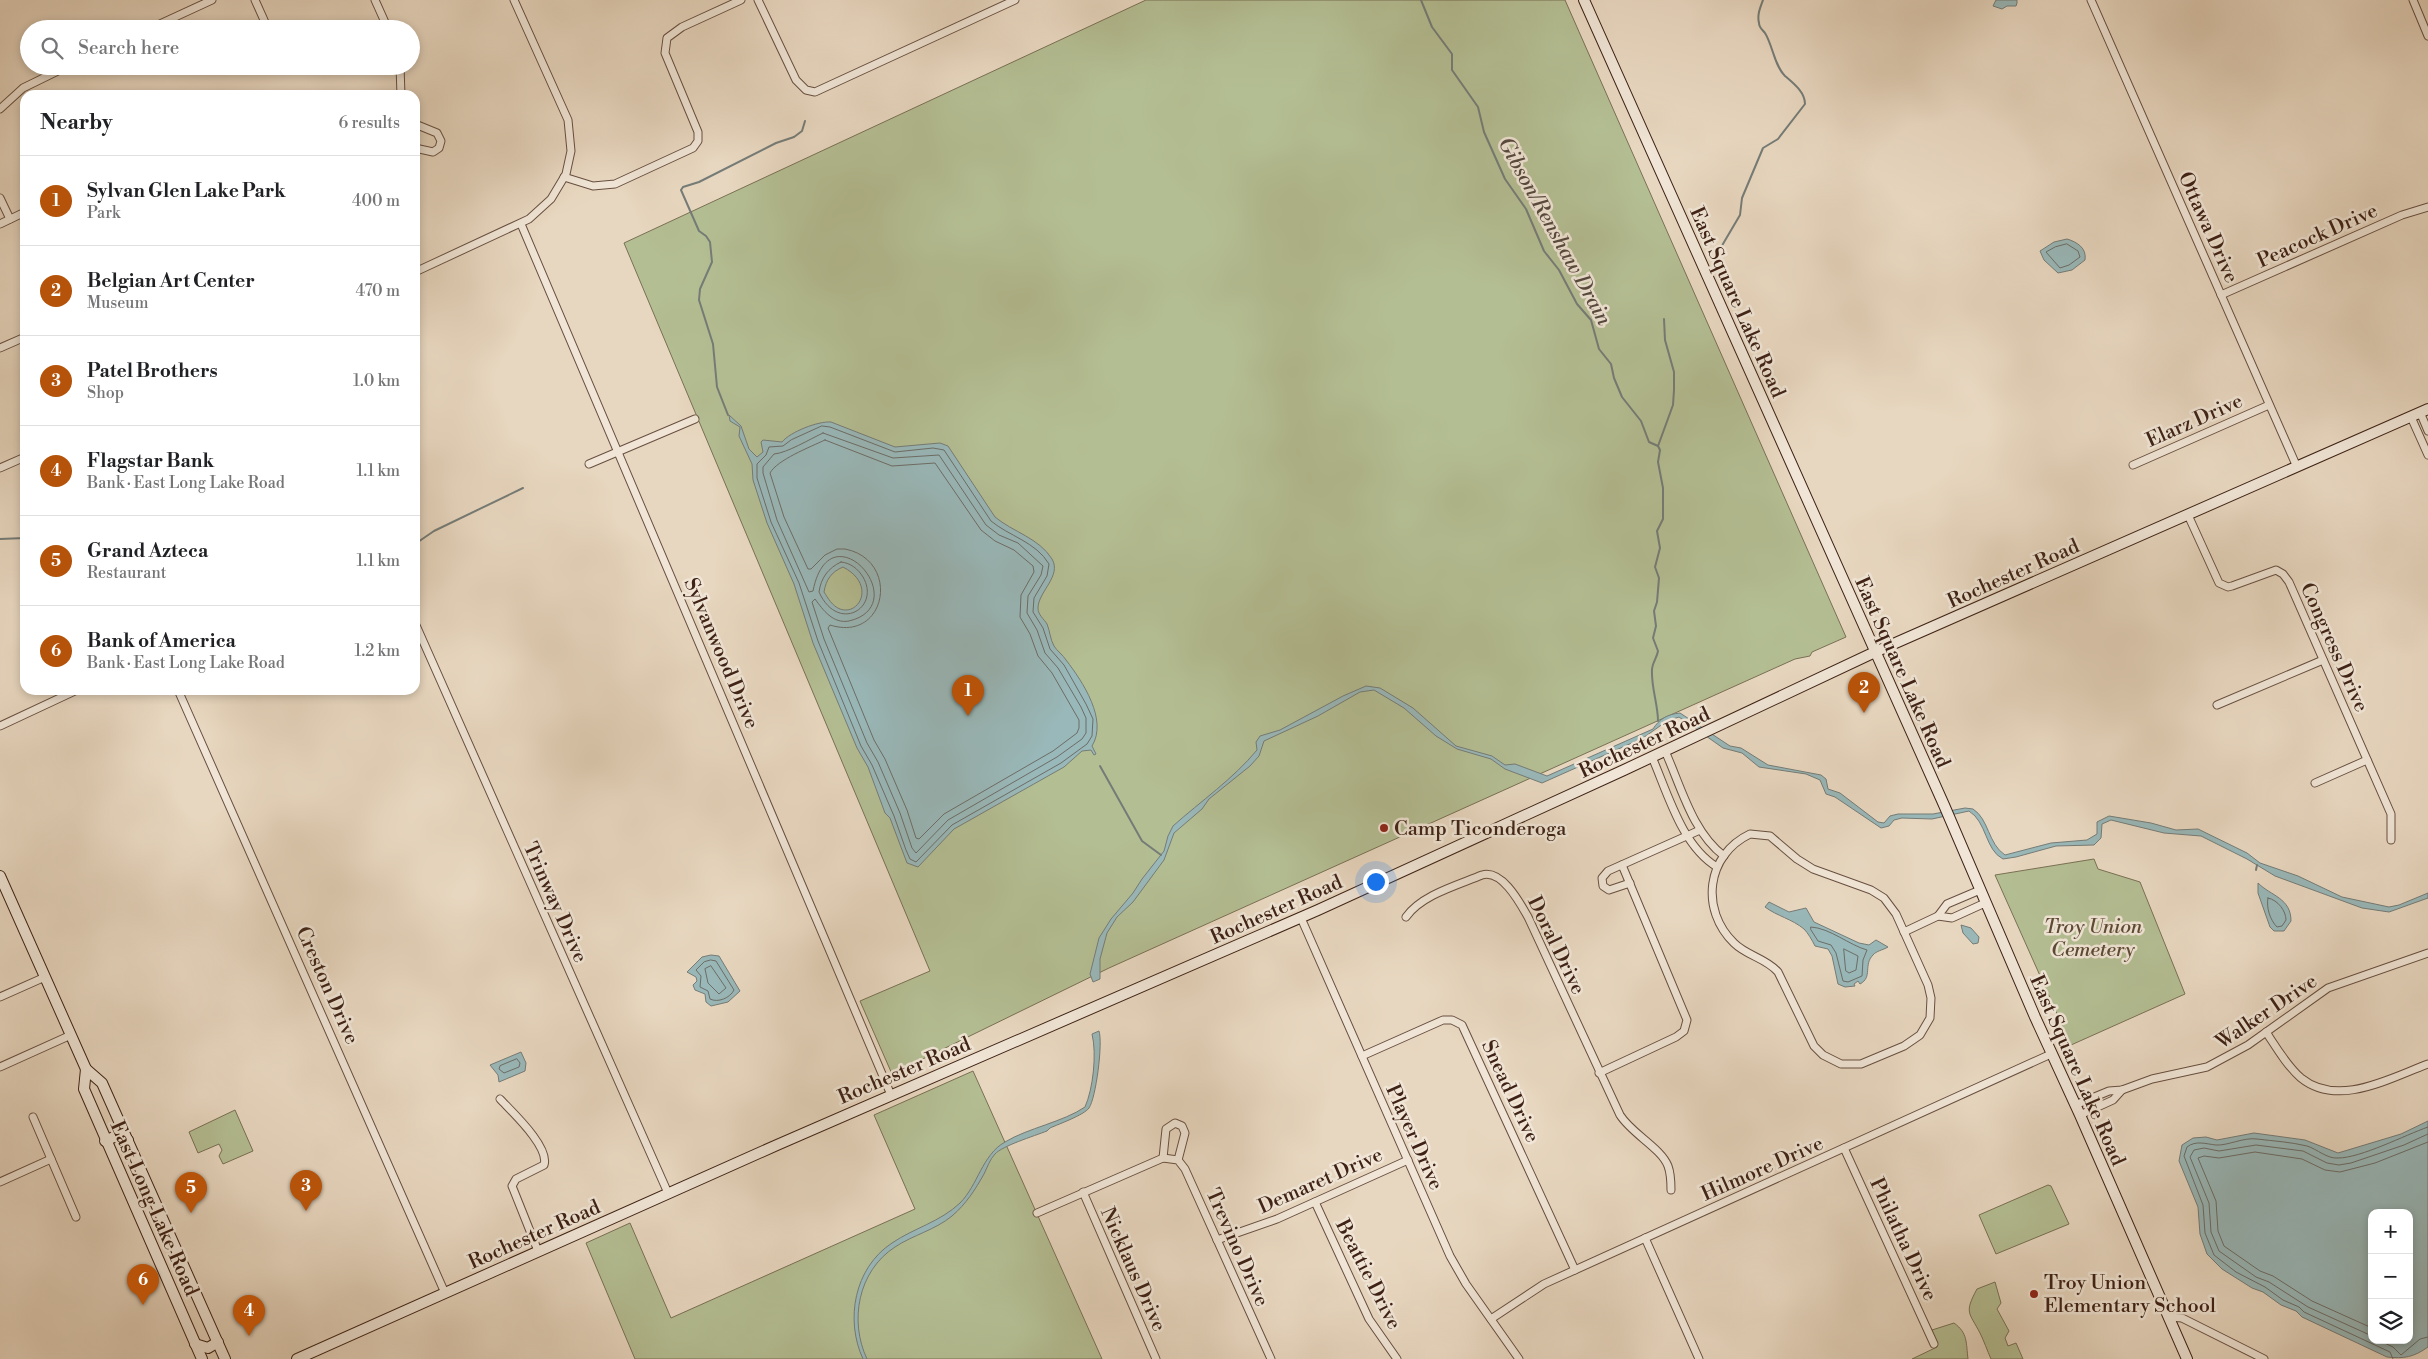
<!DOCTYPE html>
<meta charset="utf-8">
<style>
body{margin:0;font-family:"Libre Bodoni",serif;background:#f6f6f6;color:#202124}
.controls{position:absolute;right:15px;bottom:15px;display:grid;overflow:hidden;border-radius:10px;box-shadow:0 2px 8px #0003}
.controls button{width:45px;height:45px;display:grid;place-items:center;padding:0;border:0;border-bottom:1px solid #e0e0e0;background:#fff;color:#202124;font:25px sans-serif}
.you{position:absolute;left:1375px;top:881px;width:18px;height:18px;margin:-12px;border:4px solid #fff;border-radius:50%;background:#1a73e8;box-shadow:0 0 0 8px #1a73e833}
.badge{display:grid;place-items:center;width:32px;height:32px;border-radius:50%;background:#b45309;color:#fff;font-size:16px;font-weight:700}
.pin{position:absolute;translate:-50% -41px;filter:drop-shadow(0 1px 2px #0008)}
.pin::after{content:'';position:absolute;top:26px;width:18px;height:15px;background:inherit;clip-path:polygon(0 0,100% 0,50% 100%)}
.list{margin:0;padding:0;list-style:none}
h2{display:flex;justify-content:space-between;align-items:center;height:65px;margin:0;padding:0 20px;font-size:21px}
h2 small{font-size:16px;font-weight:400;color:#757577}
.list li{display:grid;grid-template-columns:32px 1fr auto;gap:15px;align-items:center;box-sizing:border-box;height:90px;padding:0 20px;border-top:1px solid #e0e0e0}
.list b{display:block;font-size:19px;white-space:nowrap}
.list p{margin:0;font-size:16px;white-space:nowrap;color:#757577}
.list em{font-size:16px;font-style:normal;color:#757577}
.icon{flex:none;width:28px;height:28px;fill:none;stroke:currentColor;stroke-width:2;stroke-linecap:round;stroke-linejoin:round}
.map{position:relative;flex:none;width:2428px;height:1359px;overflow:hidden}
.search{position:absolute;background:#fff;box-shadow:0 2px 8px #0003;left:20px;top:20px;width:400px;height:55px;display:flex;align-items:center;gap:12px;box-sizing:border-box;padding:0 18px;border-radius:28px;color:#757577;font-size:19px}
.panel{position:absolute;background:#fff;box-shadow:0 2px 8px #0003;left:20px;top:90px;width:400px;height:605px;border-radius:15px}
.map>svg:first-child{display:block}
</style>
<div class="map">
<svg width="2428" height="1359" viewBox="0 0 2428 1359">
<rect width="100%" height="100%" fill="#e8d7c0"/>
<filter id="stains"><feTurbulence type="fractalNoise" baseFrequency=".004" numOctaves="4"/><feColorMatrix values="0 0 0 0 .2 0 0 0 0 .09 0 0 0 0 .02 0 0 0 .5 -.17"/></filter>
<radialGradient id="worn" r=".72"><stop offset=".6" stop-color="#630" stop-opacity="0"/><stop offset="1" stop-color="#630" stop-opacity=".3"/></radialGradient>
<g fill="#b4be93" stroke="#797054">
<polygon points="1146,0 1565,0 1846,637 1812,652 1810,656 1795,659 1109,968 892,1074 860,1001 930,971 624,243"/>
<polygon points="2094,859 2098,869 2140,882 2185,994 2071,1045 1995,875"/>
<polygon points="973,1071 1102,1359 635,1359 586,1243 630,1223 671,1318 915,1209 874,1115"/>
<polygon points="235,1110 253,1151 223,1164 219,1156 222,1150 219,1144 198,1153 189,1132"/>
<polygon points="2048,1185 2051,1186 2069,1224 1996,1254 1979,1215"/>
<path d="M 1995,1282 L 2001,1303 L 1997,1309 L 2009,1331 L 2005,1338 L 2008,1346 L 2016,1343 L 2023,1359 L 1991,1359 C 1987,1350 1984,1341 1980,1333 C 1969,1312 1964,1313 1977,1289 Z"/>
<path d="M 1954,1323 C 1968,1333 1966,1343 1968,1359 L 1912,1359 L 1937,1347 L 1932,1330 Z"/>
</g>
<g fill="#99b8b9" stroke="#757c77" fill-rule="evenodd">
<polygon points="1996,0 2017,0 2017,3 2016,6 2007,6 2002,9 1993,6"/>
<path d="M 2067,239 C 2077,242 2087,248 2085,260 L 2072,270 L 2058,273 L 2044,260 L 2040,251 L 2054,242 Z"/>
<path d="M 729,415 L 741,426 L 749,449 L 757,457 L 763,452 L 761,442 L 763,440 L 782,442 C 790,432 818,421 831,422 L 895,447 L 940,443 L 948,446 L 995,517 C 1013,532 1039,538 1052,559 C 1062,576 1038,592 1038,608 C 1038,615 1044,619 1047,624 C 1050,631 1050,639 1054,646 C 1057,651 1063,655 1066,660 C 1083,682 1108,720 1092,746 L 1096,754 L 1094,755 L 1091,750 L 1082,751 L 1064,767 L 954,829 L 918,867 L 907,863 L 890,818 L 885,813 L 868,767 L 857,748 L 813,643 L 794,584 L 767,523 L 753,480 L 752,464 L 739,436 L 740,427 L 730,421 ZM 843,567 C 876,584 860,616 840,609 C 832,606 828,598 824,592 C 826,580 831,572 843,567 Z"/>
<path d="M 1366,686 L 1380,688 L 1413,708 L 1456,746 L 1492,756 L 1505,765 L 1515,764 L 1547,776 L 1653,729 C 1659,719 1668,714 1680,713 L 1730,746 L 1741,748 L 1768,765 L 1821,775 L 1826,779 L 1828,789 L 1840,793 L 1878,822 L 1884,823 L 1890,816 L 1898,814 L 1933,814 L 1965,808 L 1973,809 C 1989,819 1988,844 2005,855 L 2051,843 L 2087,840 L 2097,834 L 2097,822 L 2109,816 L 2151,823 L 2176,830 L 2198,829 L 2247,853 L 2260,863 L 2298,876 L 2342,897 L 2389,907 L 2399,905 L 2428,893 L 2428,898 L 2389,912 L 2362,908 L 2275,876 L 2247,859 L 2201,836 L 2164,833 L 2111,820 L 2102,824 L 2101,838 L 2094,845 L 2056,846 L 2016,857 L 2003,859 C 1985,850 1987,822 1969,811 L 1932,819 L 1902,818 L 1894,820 L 1889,826 L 1881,828 L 1835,797 L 1826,794 L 1820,780 L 1806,774 L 1759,767 L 1742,753 L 1723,748 L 1679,717 L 1667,721 L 1643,738 L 1542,783 L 1505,769 L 1491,759 L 1457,749 L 1436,736 L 1404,708 L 1374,690 L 1360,692 L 1318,716 L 1264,741 L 1259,756 L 1250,766 L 1209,799 L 1202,809 L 1174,833 L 1164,860 L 1133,902 L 1117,917 L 1107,933 L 1100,959 L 1100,979 L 1093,982 L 1090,974 L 1099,938 L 1111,919 L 1133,893 L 1142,879 L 1164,851 L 1168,836 L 1173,826 C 1201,801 1233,779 1257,750 L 1256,742 L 1260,736 L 1280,730 L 1343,696 Z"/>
<path d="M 2258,883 C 2271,896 2291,898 2291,921 L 2284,931 L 2274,931 L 2270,927 L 2258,893 Z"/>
<path d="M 1769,902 L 1789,912 L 1806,908 L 1814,922 L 1859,943 L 1869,945 L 1876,940 L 1888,947 C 1883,950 1876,951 1873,955 C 1863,965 1873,977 1860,984 L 1858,981 L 1854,984 L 1855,986 L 1845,987 L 1838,984 L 1832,956 L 1828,949 L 1815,946 C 1812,940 1808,933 1804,929 C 1792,919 1777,916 1765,907 Z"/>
<polygon points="1961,925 1971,928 1979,937 1978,943 1973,944 1963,933"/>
<polygon points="711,955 719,956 740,991 728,1002 711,1006 706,1002 705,994 695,990 693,985 697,981 696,977 687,972 702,957"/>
<path d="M 1099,1031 C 1103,1043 1096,1098 1089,1108 C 1084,1115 1059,1124 1050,1128 L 1047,1131 C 1034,1136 1002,1146 995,1154 C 990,1159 987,1168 984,1174 C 975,1190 966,1204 952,1216 C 935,1230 913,1235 895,1247 C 858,1271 849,1321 867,1359 L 863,1359 C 845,1320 854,1268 892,1243 C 914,1228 940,1222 960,1203 C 978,1185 982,1155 1005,1142 C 1028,1128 1063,1122 1085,1107 C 1093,1089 1097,1054 1092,1034 Z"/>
<polygon points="521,1052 526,1063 525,1071 499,1082 498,1075 490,1065"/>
<path d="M 2428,1121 L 2428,1347 C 2414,1357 2404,1359 2387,1357 L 2302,1317 L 2296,1311 L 2281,1305 L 2263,1292 L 2252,1288 L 2222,1269 L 2207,1254 L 2200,1234 L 2198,1207 L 2179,1161 L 2182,1145 L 2193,1138 L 2206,1137 L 2217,1140 L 2254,1133 L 2305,1140 L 2338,1153 L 2401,1134 ZM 2372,1213 L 2409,1213 L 2409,1340 L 2372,1340 Z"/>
</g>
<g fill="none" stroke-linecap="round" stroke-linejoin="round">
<g stroke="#6c6d67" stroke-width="1">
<polygon points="2067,244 2078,251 2080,257 2069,265 2060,268 2046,252 2055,247"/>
<path d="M 822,426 L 830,427 L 895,452 L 933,448 L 944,450 L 991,521 C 1009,536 1036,542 1049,564 L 1047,576 L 1034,598 L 1033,612 L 1043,628 L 1050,649 L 1064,665 L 1086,704 L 1093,719 L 1092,736 L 1087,744 L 1061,763 L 952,825 L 916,862 L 910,859 L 906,850 L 894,816 L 872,765 L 861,746 L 818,641 L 799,583 L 771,522 L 757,478 L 757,464 L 766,455 L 769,447 L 783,446 L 791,440 Z"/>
<path d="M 823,433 L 893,458 L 939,455 L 986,525 L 999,535 L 1018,543 L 1043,566 L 1041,575 L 1028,596 L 1027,613 L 1037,630 L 1045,653 L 1058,668 L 1081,707 L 1086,718 L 1086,733 L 1082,739 L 1057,757 L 948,820 L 916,853 L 912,848 L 900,813 L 878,762 L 867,743 L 824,639 L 812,602 L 815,599 C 823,610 833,624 849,621 C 916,605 830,505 813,591 L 809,592 L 777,520 L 763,473 L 763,467 L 774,454 C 787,453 810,439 823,433 Z"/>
<path d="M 825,440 L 892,466 L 935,463 L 981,530 L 995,541 L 1014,550 L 1033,566 L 1034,572 L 1021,595 L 1020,617 L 1030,634 L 1038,656 L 1052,673 L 1079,720 L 1079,728 L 1077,733 L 1053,751 L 944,814 L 919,839 L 916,838 L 907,810 L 885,759 L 874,740 L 828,628 L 830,625 C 887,643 901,560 845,549 L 837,549 L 825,555 L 811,569 L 808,569 L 784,517 L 770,473 C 777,460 810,447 825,440 Z"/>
<path d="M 841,562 C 851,563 858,569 863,577 C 881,608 838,634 819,592 C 821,578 828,568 841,562 Z"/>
<path d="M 2268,898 C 2278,900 2286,911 2286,920 L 2282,926 L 2277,927 C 2270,920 2266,907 2268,898 Z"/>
<path d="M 1811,927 C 1830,928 1849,945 1867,950 L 1863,960 L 1862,976 L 1848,982 L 1843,981 L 1836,953 L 1831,945 L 1818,941 L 1811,930 Z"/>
<polygon points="1844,949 1858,956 1856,970 1849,973 1846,971"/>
<path d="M 711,960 L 716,961 L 734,990 C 730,998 718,1003 710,999 L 708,991 L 700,987 L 701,976 L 696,970 L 704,962 Z"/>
<polygon points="711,966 726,988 719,994 708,983 705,969"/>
<polygon points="517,1059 520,1063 519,1067 504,1073 499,1069 500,1066"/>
<polyline points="2372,1328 2312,1301 2273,1276 2260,1271 2224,1246 2218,1231 2216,1201 2198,1158 2204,1156 2219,1158 2255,1152 2302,1159 2325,1170 2340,1172 2375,1163 2428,1142"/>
<polyline points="2372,1336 2308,1307 2269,1282 2256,1277 2219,1251 2211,1232 2209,1203 2190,1157 2194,1150 2204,1148 2219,1151 2256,1145 2303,1151 2327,1163 2339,1165 2351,1163 2404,1145 2428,1134"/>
<polyline points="2378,1340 2393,1347 2401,1355 2420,1339 2428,1337"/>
<path d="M 2393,1359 L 2390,1352 L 2304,1312 L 2299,1307 L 2283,1300 L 2265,1287 L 2236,1272 L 2214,1255 L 2205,1233 L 2203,1205 L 2184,1156 L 2187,1147 C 2196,1140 2206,1144 2216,1145 C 2227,1146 2244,1137 2257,1139 C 2273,1141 2291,1142 2307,1146 C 2317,1149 2327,1159 2338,1158 C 2361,1158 2405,1135 2428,1127"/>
</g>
<g stroke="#757c77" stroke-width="2">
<polyline points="1421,0 1432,27 1452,54 1452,70 1478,107 1484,132 1505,179 1526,209 1544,251 1559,270 1577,304 1591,320 1599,349 1611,364 1614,378 1622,397 1641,421 1649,442 1658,446"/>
<path d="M 1720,249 L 1740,215 L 1742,198 L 1763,148 L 1778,139 L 1805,104 C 1805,92 1793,83 1785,76 C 1774,65 1773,46 1765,33 C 1763,30 1759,28 1759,23 C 1757,15 1760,8 1763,0"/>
<polyline points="728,415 717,387 713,344 699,300 700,289 712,262 710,242 706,236 699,231 681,190 683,187 699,182 776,143 794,137 802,131 805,121"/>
<polyline points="0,539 25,538"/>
<polyline points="415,544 434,531 523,488"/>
<path d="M 1658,721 C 1658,704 1651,687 1652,670 C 1652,663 1657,658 1658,651 L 1653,638 L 1656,626 L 1654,611 L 1657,602 L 1659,578 L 1655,567 L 1660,548 L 1657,531 L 1663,519 L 1663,488 L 1658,462 L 1660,450 L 1658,446 L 1673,405 L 1674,390 L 1674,372 L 1665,340 L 1664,319"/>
<polyline points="1100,766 1142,841 1161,855"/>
<polyline points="2256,870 2257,865"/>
</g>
<g stroke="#684f40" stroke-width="9">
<g id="street">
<polyline points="255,0 268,29"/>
<polyline points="375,0 388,29"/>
<polyline points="758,0 796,80 806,90 815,92 1015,0"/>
<polyline points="2091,0 2297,467"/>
<polyline points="2413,0 2428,36"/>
<polyline points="149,29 212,0"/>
<polyline points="276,66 276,70"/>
<polyline points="400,66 401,95"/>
<polyline points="0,109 23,88 68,66"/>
<polyline points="415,124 437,133 441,141 439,148 433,152 415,148"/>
<polyline points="564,177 593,186 615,184 693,148 698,141 698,132 665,53 667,38 682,27 741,0"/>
<polyline points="0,198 10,219"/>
<polyline points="0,224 25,212"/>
<polyline points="521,224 891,1095"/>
<polyline points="415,272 529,219 551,199 566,174 571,151 568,120 514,0"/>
<polyline points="2221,295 2402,215 2428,207"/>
<polyline points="0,348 25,337"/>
<polyline points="2420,412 2428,431"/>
<polyline points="2411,417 2428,455"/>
<polyline points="589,464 695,419"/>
<polyline points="2133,465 2269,405"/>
<polyline points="0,468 25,457"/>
<polyline points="2188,515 2219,583 2228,587 2232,586 2276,570 2283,574 2289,582 2391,814 2391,840"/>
<polyline points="415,623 668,1193"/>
<polyline points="178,690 445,1293"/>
<polyline points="2217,705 2323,660"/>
<polyline points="0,726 77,690"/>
<path d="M 1665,751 C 1681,786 1692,832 1724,856"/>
<path d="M 1652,757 C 1668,794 1682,846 1717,867"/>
<polyline points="2315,783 2367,760"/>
<path d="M 1750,834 L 1770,836 L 1797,859 L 1813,869 L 1871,890 L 1884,898 L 1896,914 L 1928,985 L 1931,998 L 1930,1018 L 1920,1035 L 1904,1046 L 1861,1064 L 1841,1064 L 1823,1055 L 1814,1046 L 1778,972 C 1766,958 1747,956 1734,943 C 1700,910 1706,855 1750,834 Z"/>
<polyline points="1630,883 1609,890 1603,886 1602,878 1608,871 1700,830"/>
<polyline points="1980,890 1947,904 1938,916 1952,918 1985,903"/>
<path d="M 1406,917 C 1421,895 1458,885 1482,875 C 1502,869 1520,903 1528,917 L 1620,1115 C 1632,1134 1661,1148 1668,1166 C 1671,1174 1671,1182 1671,1190"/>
<polyline points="1301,918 1450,1256 1466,1284 1519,1359"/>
<polyline points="1904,932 1938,916"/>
<polyline points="0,997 45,977"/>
<path d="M 2266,1032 C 2276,1047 2287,1066 2301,1078 C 2338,1108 2390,1078 2428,1064"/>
<polyline points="1362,1056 1443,1020 1452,1020 1462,1025 1575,1270"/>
<polyline points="0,1067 71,1035"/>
<polyline points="1599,1073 1676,1037 1684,1031 1687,1020 1622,865"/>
<path d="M 500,1099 C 512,1112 550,1147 544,1165 L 516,1179 L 512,1186 L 538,1251"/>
<polyline points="2075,1105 2109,1091 2122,1090 2152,1079 2207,1067 2248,1045 2328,988 2428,953"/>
<polyline points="2080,1115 2113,1100 2122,1090"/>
<polyline points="33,1117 76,1217"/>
<polyline points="1844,1148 1934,1344"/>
<polyline points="1163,1158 1166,1129 1175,1123 1182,1126 1185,1133 1178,1160"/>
<polyline points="0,1182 51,1159"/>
<polyline points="1083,1192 1156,1359"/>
<polyline points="1315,1202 1369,1319 1397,1359"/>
<polyline points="1037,1213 1163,1158 1178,1160 1185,1169 1271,1359"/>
<polyline points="1645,1238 1699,1359"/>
<polyline points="1217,1240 1277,1219 1408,1160"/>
<polyline points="2168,1317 2182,1318 2264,1359"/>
<polyline points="1491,1319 1544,1284 2051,1054"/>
</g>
</g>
<g stroke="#3e2215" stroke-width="12">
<g id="secondary">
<polyline points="1584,0 1944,805 2035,1017 2080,1115 2187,1359"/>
<polyline points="0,876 86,1069 102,1083 225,1359"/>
<polyline points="86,1069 84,1089 202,1359"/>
<polyline points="105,1141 118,1135 128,1140"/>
<polyline points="195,1344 208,1348 218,1342"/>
<polyline points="297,1359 777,1145 1318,910 1624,770 1875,652 2428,409"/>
</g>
</g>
<use href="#street" stroke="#f0e5d6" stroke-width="7"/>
<use href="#secondary" stroke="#f0e5d6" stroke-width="10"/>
</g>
<g fill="#8f2418" stroke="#f0e5d6" stroke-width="2">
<circle cx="1384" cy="828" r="5"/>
<circle cx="2034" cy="1294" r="5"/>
</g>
<g text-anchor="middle" stroke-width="5" stroke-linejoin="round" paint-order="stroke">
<g font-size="20" fill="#3e2215" stroke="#f0e5d6">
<text transform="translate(2209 227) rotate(66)" y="7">Ottawa Drive</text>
<text transform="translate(2317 235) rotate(-24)" y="7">Peacock Drive</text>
<text transform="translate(1738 302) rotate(66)" y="7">East Square Lake Road</text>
<text transform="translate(2194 420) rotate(-24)" y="7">Elarz Drive</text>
<text transform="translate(2013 573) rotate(-24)" y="7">Rochester Road</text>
<text transform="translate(2335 647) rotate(66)" y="7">Congress Drive</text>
<text transform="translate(722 653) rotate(67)" y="7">Sylvanwood Drive</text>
<text transform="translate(1903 672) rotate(66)" y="7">East Square Lake Road</text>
<text transform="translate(1644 742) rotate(-25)" y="7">Rochester Road</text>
<text transform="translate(556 902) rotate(66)" y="7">Trinway Drive</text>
<text transform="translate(1276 909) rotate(-24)" y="7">Rochester Road</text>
<text transform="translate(1557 945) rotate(64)" y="7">Doral Drive</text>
<text transform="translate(328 985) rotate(66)" y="7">Creston Drive</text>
<text transform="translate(2266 1011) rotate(-34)" y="7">Walker Drive</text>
<text transform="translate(904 1070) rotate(-23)" y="7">Rochester Road</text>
<text transform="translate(2078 1070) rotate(66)" y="7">East Square Lake Road</text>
<text transform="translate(1511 1091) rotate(65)" y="7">Snead Drive</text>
<text transform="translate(1415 1137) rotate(66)" y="7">Player Drive</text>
<text transform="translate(1762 1168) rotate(-24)" y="7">Hilmore Drive</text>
<text transform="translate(1320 1180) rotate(-24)" y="7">Demaret Drive</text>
<text transform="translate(155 1208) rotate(66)" y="7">East Long Lake Road</text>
<text transform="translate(534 1234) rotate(-24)" y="7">Rochester Road</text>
<text transform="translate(1904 1239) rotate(65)" y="7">Philatha Drive</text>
<text transform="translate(1238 1247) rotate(66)" y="7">Trevino Drive</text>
<text transform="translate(1134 1269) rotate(66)" y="7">Nicklaus Drive</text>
<text transform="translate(1369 1274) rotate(63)" y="7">Beattie Drive</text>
</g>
<g font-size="20" fill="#3e2215" stroke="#f0e5d6" text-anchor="start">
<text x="1394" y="835">Camp Ticonderoga</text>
<text x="2044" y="1289">Troy Union<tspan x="2044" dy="23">Elementary School</tspan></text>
</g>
<g font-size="20" font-style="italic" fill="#5c4934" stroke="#f0e5d6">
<text x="2093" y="933">Troy Union<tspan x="2093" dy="23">Cemetery</tspan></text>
</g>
<g font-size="21" font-style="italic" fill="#55483e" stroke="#f0e5d6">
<text transform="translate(1555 231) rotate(61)" y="7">Gibson/Renshaw Drain</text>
</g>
</g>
<rect width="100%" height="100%" filter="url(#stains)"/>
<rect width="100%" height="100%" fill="url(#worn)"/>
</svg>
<div class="controls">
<button>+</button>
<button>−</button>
<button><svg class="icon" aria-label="layers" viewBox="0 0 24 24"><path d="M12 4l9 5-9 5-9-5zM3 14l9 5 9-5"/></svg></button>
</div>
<div class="you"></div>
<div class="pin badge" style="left:968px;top:716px">1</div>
<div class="pin badge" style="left:1864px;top:713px">2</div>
<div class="pin badge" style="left:306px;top:1211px">3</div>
<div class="pin badge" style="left:249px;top:1336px">4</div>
<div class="pin badge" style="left:191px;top:1213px">5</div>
<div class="pin badge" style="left:143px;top:1305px">6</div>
<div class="search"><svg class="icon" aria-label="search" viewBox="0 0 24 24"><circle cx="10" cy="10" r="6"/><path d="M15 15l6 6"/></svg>Search here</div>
<section class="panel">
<h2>Nearby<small>6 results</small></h2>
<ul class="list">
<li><span class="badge">1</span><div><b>Sylvan Glen Lake Park</b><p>Park</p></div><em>400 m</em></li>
<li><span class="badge">2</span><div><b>Belgian Art Center</b><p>Museum</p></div><em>470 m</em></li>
<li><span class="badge">3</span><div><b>Patel Brothers</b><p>Shop</p></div><em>1.0 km</em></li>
<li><span class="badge">4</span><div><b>Flagstar Bank</b><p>Bank · East Long Lake Road</p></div><em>1.1 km</em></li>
<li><span class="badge">5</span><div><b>Grand Azteca</b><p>Restaurant</p></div><em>1.1 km</em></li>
<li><span class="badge">6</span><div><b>Bank of America</b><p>Bank · East Long Lake Road</p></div><em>1.2 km</em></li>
</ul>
</section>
</div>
